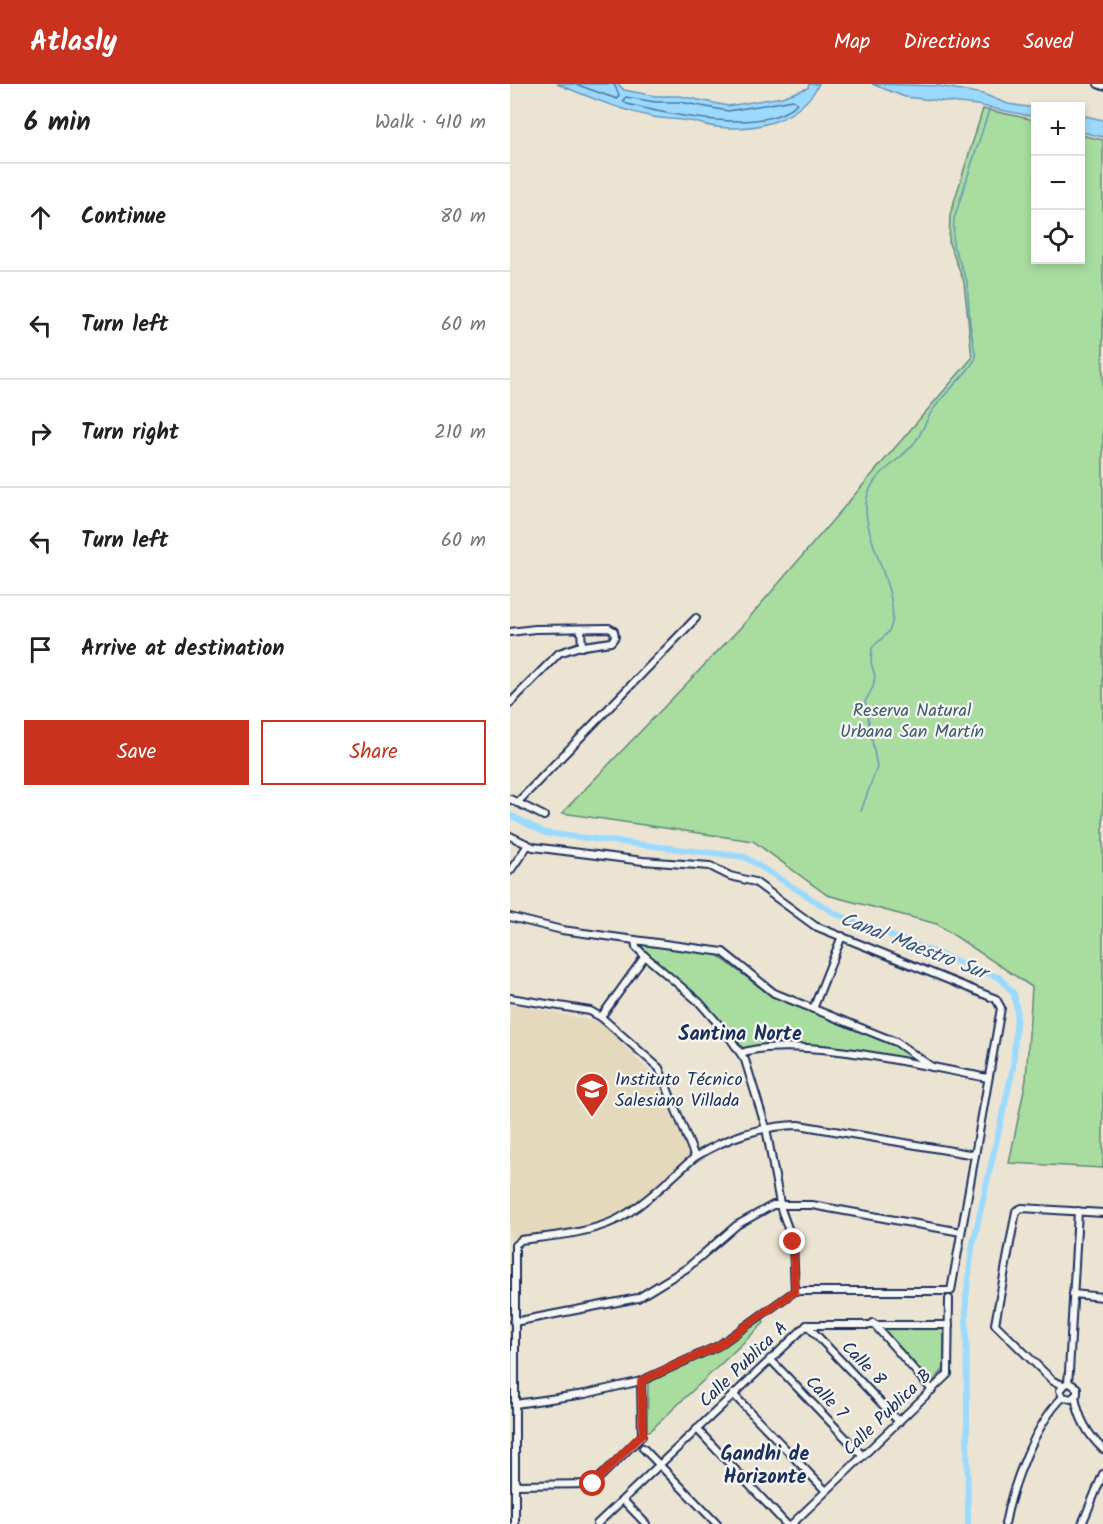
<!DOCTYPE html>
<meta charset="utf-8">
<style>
body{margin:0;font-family:Kalam,sans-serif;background:#f6f6f6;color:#202124}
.controls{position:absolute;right:18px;top:18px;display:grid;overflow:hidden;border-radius:0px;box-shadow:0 3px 9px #0003}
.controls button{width:54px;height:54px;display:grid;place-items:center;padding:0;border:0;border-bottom:2px solid #e0e0e0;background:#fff;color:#202124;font:30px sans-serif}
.stop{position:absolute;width:18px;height:18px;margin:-14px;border:4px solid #c8321e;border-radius:50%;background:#fff}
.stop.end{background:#c8321e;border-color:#fff;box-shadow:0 2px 6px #0008}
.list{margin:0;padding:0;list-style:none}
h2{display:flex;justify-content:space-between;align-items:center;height:78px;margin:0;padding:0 24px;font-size:26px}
h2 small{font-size:20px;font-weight:400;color:#757577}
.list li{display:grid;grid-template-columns:39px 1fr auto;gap:18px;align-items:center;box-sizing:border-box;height:108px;padding:0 24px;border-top:2px solid #e0e0e0}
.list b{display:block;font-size:22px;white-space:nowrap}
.list em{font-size:20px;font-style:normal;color:#757577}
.actions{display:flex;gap:12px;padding:18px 24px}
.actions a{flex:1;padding:14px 0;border:2px solid #c8321e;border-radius:0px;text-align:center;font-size:21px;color:#c8321e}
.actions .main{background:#c8321e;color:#fff}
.icon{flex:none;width:33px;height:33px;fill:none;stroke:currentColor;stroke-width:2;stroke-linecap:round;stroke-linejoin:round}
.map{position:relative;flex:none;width:593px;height:1440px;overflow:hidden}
header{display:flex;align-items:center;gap:36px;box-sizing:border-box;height:84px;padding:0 30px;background:#c8321e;color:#fff}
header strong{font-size:28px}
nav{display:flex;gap:33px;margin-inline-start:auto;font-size:21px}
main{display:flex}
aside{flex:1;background:#fff}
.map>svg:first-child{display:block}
</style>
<header>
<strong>Atlasly</strong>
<nav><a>Map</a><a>Directions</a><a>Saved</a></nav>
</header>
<main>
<aside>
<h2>6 min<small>Walk · 410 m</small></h2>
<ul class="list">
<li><svg class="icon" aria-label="ahead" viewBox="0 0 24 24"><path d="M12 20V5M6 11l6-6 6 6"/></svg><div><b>Continue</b></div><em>80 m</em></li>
<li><svg class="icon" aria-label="left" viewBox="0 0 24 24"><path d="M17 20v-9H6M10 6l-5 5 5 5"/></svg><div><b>Turn left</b></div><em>60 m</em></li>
<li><svg class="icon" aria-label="right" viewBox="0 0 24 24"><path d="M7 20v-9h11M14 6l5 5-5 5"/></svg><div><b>Turn right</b></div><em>210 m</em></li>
<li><svg class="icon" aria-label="left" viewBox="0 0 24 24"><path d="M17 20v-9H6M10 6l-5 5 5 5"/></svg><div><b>Turn left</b></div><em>60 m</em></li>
<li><svg class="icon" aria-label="arrive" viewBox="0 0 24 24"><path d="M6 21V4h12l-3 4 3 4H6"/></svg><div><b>Arrive at destination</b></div></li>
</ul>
<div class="actions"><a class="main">Save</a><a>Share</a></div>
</aside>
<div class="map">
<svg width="593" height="1440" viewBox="0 0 593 1440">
<rect width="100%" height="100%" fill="#ece4d3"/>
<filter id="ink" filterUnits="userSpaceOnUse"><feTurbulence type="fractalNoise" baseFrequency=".0167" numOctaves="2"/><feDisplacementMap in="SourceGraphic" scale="12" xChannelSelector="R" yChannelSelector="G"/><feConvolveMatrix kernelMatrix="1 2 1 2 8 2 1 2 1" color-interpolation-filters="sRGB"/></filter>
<g filter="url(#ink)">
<polygon fill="#e4d8bd" points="0,920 90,938 149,997 179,1072 117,1125 75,1143 0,1156"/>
<g fill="#a8dd9f" stroke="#62867e" stroke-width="1.5">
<polygon points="473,25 525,36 526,176 570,176 571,51 593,56 593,1084 499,1079 516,996 522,903 427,840 317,811 243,757 52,729 232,542 462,274 454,198 439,159 440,131"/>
<polygon points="131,860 207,871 263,913 383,960 408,974 405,977 295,961 234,965 189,914 131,864"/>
<polygon points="253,1235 254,1239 140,1347 137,1347 138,1299 205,1267"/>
<polygon points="430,1243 434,1248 434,1285 422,1298 373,1245"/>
</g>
<g fill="#9cdafd" stroke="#6896bd" stroke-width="1.5">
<path d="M 47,0 L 108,0 L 114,6 L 145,12 L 170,12 L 218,22 L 272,13 L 298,4 L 299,0 L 309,0 C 288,38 247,47 206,43 C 197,42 188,38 179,37 C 167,35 155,35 143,33 C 110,26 77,12 47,0 Z"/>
<polygon points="362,0 429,2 473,10 498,20 525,24 525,33 467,21 395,13"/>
<polygon points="571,31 593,36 593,53 571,48"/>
</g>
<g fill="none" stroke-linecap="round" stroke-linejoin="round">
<g stroke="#4f739e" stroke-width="1.5">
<polyline points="65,0 107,15 109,11 104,0"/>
<path d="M 116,13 L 145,18 L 170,18 L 218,27 L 283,16 L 287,19 C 257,53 156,30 117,20 L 113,16 Z"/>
</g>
<path stroke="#6896bd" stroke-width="1.5" d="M 351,727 L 367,683 L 355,618 L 363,603 L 365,592 L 361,578 L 362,564 C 367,558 378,551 380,545 C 393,515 354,457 356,421 C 358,389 388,381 405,358 C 413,348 416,334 425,323 C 438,305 455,293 466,274 L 460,240 L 457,197 L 443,161 L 444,135 L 480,23"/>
<polyline stroke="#9cdafd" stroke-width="6" points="0,731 35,749 235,773 326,830 490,894 504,910 507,927 503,984 462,1164 456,1215 458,1440"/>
<g stroke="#1b2f5e" stroke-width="10">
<g id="street">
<polyline points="588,0 593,2"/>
<polyline points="71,546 72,563"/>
<polyline points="0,548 25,545 99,544 104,547 105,553 101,558 67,563 49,569 0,619"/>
<polyline points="0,715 34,732"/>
<polyline points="7,719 186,534"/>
<polyline points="0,752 23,763 133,777 200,782 220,792 245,798 305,842 486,915 491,924 441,1207 285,1207 208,1262 131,1297 132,1352 83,1400 5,1401"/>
<polyline points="0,787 18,761"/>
<polyline points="0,833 52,846 125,856 126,863 135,872 91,933"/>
<polyline points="125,856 213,868 264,909 386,958 422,983"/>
<polyline points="135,872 189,918 218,951 235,976 256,1044 271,1125 283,1158 285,1207"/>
<path d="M 0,914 L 80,927 L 91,933 L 149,984 L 185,1073 C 160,1094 135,1121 106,1136 C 76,1150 43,1152 11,1156 L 5,1161 L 5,1440"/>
<polyline points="303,925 332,852"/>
<path d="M 231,969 C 286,950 418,983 478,994"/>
<path d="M 185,1073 C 218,1053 250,1042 289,1041 L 465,1071"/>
<polyline points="563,1210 593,1213"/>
<polyline points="4,1238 128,1214 177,1184 227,1141 263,1121 302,1121 451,1148"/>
<polyline points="363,1239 422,1306"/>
<polyline points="297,1241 389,1338"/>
<polyline points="260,1275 353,1372"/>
<polyline points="558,1298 567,1304 567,1310 561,1315 553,1313 550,1306 558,1298 559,1288 568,1127"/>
<polyline points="553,1301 543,1297 485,1240 506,1127 512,1124 593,1129"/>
<polyline points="223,1310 316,1407"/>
<path d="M 565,1312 C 568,1333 578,1351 593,1365"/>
<polyline points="5,1320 75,1310 131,1297"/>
<polyline points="187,1345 276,1440"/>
<polyline points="133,1364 207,1440"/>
<polyline points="113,1416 136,1440"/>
<polyline points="87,1440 297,1241 439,1241"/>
<polyline points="282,1440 438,1290 439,1215"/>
<path d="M 495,1440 C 502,1402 525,1340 553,1313"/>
<polyline points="572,1440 593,1390"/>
</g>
</g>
<use href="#street" stroke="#f6f6f2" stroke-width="6"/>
</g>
</g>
<g fill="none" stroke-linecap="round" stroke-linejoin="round" filter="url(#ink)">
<polyline stroke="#c8321e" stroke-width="8" points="83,1400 133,1349 131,1297 208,1262 285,1207 283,1158"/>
</g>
<defs>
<g id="school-pin" transform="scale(1.725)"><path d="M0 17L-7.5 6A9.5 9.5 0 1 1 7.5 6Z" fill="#c8321e" stroke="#f6f6f2"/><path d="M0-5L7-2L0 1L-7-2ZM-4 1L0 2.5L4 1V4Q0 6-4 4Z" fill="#fff"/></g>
</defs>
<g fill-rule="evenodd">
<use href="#school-pin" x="82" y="1005"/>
</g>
<g text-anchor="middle" stroke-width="4.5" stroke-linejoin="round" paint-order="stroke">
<g font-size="18" fill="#3e5a6e" stroke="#f6f6f2">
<text x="402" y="632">Reserva Natural<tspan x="402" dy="21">Urbana San Martín</tspan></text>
</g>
<g font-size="18" fill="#1b2f5e" stroke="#f6f6f2" text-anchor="start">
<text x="105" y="1001">Instituto Técnico<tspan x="105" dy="21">Salesiano Villada</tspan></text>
</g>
<g font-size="18" fill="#1b2f5e" stroke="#f6f6f2">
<text transform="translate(354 1279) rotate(46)" y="6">Calle 8</text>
<text transform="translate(233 1280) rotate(-44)" y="6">Calle Publica A</text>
<text transform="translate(317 1313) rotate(46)" y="6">Calle 7</text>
<text transform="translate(377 1328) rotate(-44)" y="6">Calle Publica B</text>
</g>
<g font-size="20" font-style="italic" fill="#35517e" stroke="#f6f6f2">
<text transform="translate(404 861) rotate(21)" y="7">Canal Maestro Sur</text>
</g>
<g font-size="20" font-weight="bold" fill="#1b2f5e" stroke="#f6f6f2">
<text x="230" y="956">Santina Norte</text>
<text x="255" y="1376">Gandhi de<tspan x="255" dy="23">Horizonte</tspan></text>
</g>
</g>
</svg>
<div class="controls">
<button>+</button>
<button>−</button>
<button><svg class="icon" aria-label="locate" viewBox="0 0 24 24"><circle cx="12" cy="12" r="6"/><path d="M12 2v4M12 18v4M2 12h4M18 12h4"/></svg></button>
</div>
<div class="stop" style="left:83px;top:1400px"></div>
<div class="stop end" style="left:283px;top:1158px"></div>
</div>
</main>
